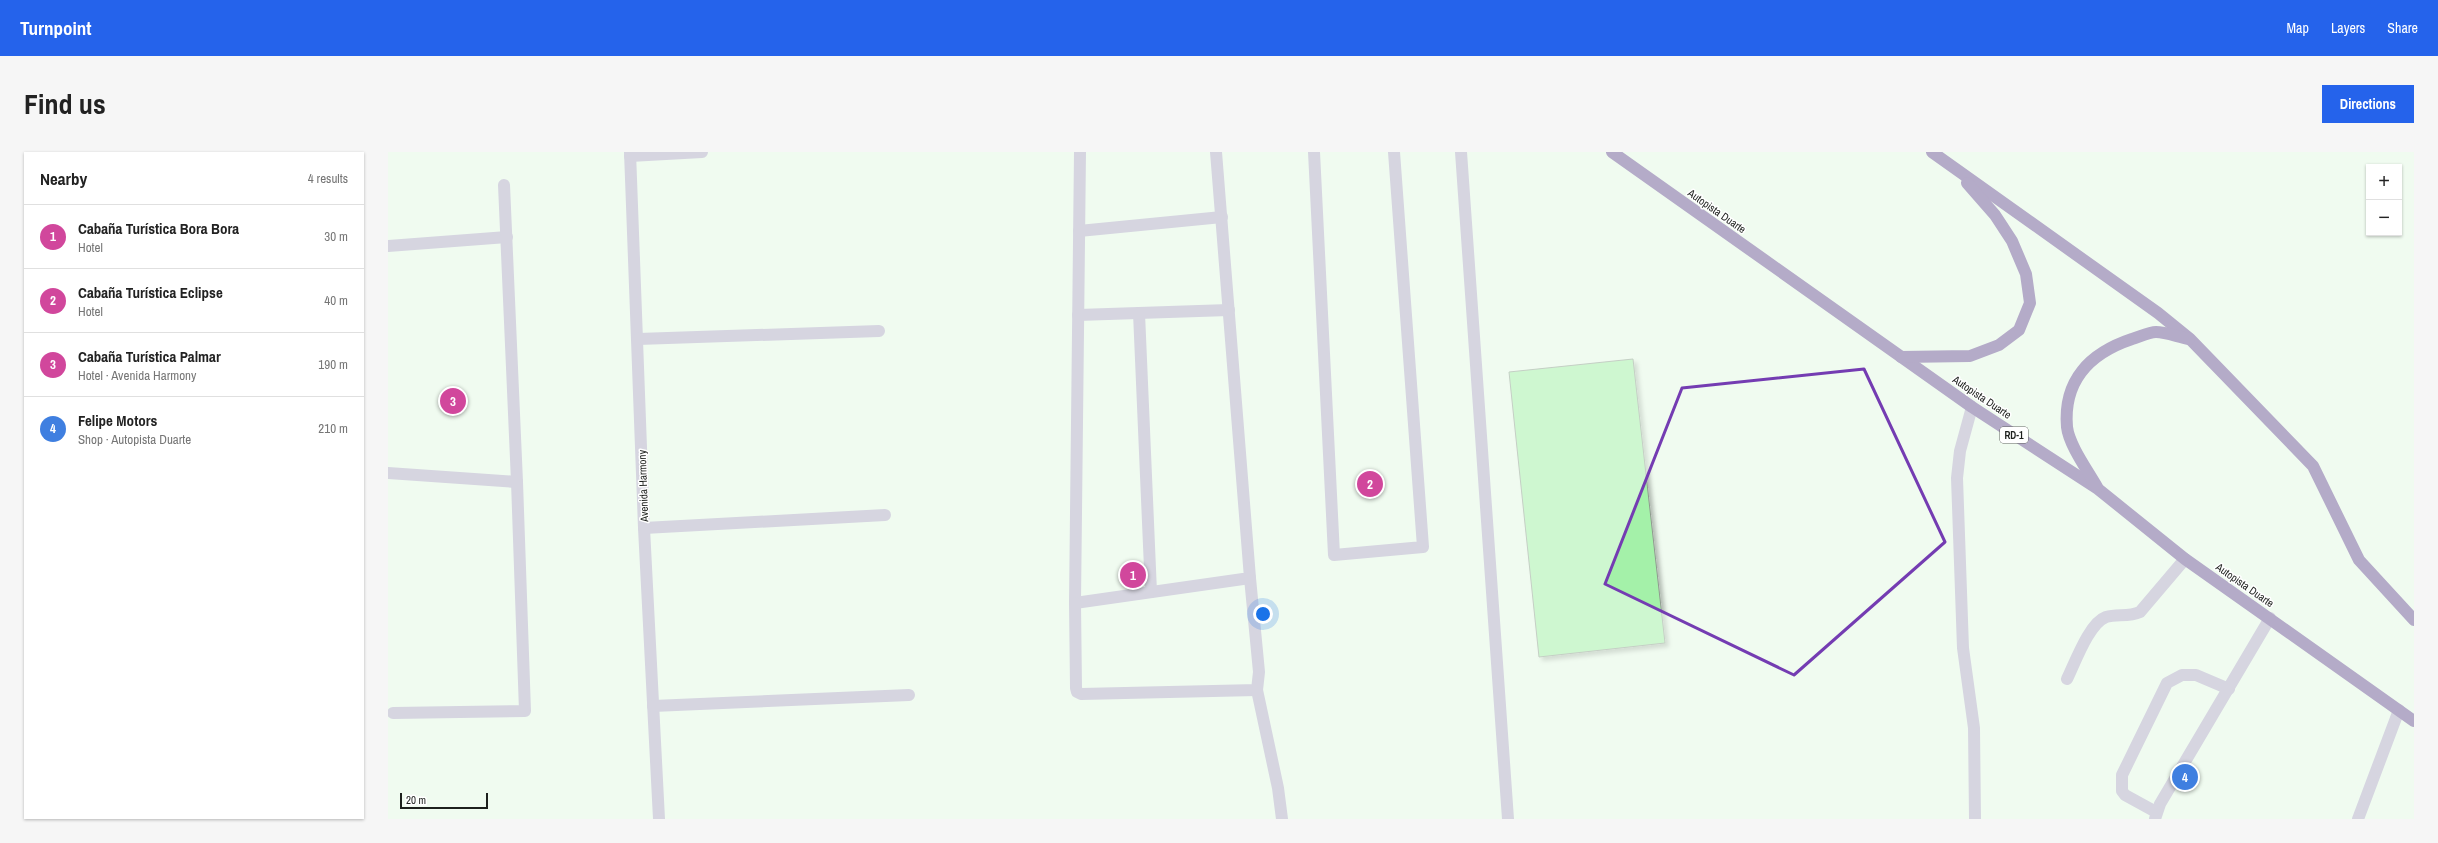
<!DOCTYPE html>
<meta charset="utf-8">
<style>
body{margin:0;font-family:"Archivo Narrow",sans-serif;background:#f6f6f6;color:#222}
.controls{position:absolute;right:12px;top:12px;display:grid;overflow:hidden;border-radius:0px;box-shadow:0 1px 3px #0004}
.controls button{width:36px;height:36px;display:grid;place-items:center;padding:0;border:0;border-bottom:1px solid #e0e0e0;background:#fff;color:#222;font:20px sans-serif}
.scale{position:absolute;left:12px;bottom:10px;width:88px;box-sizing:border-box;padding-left:4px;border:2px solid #1d201d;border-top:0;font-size:11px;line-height:14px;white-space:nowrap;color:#1d201d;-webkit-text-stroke:3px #fff;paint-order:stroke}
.you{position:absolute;left:875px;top:462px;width:14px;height:14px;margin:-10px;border:3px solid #fff;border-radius:50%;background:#1a73e8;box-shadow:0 0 0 6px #1a73e833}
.badge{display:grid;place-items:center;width:26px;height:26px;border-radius:50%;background:#2563eb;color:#fff;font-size:13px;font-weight:700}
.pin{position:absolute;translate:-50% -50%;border:2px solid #fff;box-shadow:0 1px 4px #0006}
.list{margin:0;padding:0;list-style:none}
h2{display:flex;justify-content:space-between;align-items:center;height:52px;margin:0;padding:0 16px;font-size:17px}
h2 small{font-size:13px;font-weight:400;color:#767676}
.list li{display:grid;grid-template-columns:26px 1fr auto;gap:12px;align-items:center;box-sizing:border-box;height:64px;padding:0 16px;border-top:1px solid #e0e0e0}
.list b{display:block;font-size:15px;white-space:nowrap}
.list p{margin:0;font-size:13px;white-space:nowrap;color:#767676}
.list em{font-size:13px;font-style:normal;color:#767676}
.map{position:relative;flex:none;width:2026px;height:667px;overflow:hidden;border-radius:0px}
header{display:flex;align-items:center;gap:24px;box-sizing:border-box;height:56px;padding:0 20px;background:#2563eb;color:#fff}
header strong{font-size:19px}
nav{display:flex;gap:22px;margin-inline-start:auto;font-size:14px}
.intro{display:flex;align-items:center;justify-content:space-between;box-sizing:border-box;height:96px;padding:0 24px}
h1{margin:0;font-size:28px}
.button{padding:10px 18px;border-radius:0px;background:#2563eb;color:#fff;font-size:14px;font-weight:700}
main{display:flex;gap:24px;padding:0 24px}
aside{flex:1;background:#fff;border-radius:0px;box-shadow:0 1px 3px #0004}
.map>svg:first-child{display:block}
</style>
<header>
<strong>Turnpoint</strong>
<nav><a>Map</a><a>Layers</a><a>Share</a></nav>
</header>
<div class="intro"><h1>Find us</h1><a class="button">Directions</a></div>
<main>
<aside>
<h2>Nearby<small>4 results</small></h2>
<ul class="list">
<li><span class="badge" style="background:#d1479c">1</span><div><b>Cabaña Turística Bora Bora</b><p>Hotel</p></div><em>30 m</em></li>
<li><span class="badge" style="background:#d1479c">2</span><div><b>Cabaña Turística Eclipse</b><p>Hotel</p></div><em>40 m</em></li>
<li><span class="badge" style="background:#d1479c">3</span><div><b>Cabaña Turística Palmar</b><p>Hotel · Avenida Harmony</p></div><em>190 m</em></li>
<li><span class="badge" style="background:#3f7fe0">4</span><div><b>Felipe Motors</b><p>Shop · Autopista Duarte</p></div><em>210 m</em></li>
</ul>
</aside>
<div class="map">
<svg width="2026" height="667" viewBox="0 0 2026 667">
<defs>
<filter id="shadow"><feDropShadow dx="3.5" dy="3.5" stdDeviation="2" flood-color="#0004"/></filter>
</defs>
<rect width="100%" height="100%" fill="#f0fbf0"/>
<polygon fill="#a4f1a9" stroke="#909a90" filter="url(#shadow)" points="1245,207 1277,491 1151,505 1121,220"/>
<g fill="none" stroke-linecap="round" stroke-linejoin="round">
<g stroke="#b5a7cd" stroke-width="12">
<polyline points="692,0 687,451 862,426 828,0"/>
<polyline points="926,0 946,403 1035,395 1006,0"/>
<polyline points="1073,0 1120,667"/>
<polyline points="691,79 834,65"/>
<polyline points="751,161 763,440"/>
<polyline points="690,163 841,158"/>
<polyline points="687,451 688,536 689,540 693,542 869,538 871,520 862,426"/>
<path d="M 1679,527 C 1687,511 1701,471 1718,465 C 1729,462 1741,465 1752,460 L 1797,407"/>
<polyline points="869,538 890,636 894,667"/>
<polyline points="1768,660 1737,643 1734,639 1734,623 1779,531 1794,523 1808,523 1841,537"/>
<polyline points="1767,667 1772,652 1882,466"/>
<polyline points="1970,667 2011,558"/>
</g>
<g stroke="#b5a7cd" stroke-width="12">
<polyline points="242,0 256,376 271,667"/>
<polyline points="242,4 314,0"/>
<polyline points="0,94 119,85"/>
<polyline points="250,187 491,179"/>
<polyline points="1584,255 1572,299 1569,326 1575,496 1586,576 1587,667"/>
<polyline points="0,321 129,330"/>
<polyline points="256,376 497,363"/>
<polyline points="265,554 521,543"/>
<polyline points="5,561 137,559 129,330 116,33"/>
</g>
<g stroke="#6b4997" stroke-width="12">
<polyline points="1224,0 1584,255 1710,337 1797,407 2026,569"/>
<polyline points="1544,0 1770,161 1802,187 1925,314 1971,408 2026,468"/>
<polyline points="1513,205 1582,204 1611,193 1631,178 1642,151 1638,122 1624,89 1607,63 1579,31"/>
<path d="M 1709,335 C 1700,319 1681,293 1679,275 C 1675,228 1702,201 1744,187 C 1751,185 1761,180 1768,180 C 1778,180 1790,185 1801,187"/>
</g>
</g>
<path d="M0 0H2026V667H0ZM 1476,217 L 1557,390 L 1406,523 L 1217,432 L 1294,236 Z" fill="#f0fbf0" fill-opacity=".55" fill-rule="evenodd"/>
<path fill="none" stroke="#743cb2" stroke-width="3" stroke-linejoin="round" d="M 1476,217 L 1557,390 L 1406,523 L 1217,432 L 1294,236 Z"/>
<g text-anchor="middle" stroke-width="3" stroke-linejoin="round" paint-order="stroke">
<rect fill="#fff" stroke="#616361" stroke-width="1" x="1612" y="275" width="28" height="16" rx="3"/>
<g font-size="10" font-weight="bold" fill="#1d201d">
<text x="1626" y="287">RD-1</text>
</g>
<g font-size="11" fill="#1d201d" stroke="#fff">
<text transform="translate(1329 59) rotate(35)" y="4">Autopista Duarte</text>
<text transform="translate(1594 245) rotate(34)" y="4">Autopista Duarte</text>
<text transform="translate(255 334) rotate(-92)" y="4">Avenida Harmony</text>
<text transform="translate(1857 433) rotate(35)" y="4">Autopista Duarte</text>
</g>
</g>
</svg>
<div class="controls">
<button>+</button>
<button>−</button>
</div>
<div class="scale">20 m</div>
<div class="you"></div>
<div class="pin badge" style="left:745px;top:423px;background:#d1479c">1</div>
<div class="pin badge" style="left:982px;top:332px;background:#d1479c">2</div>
<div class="pin badge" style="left:65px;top:249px;background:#d1479c">3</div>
<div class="pin badge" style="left:1797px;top:625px;background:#3f7fe0">4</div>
</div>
</main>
